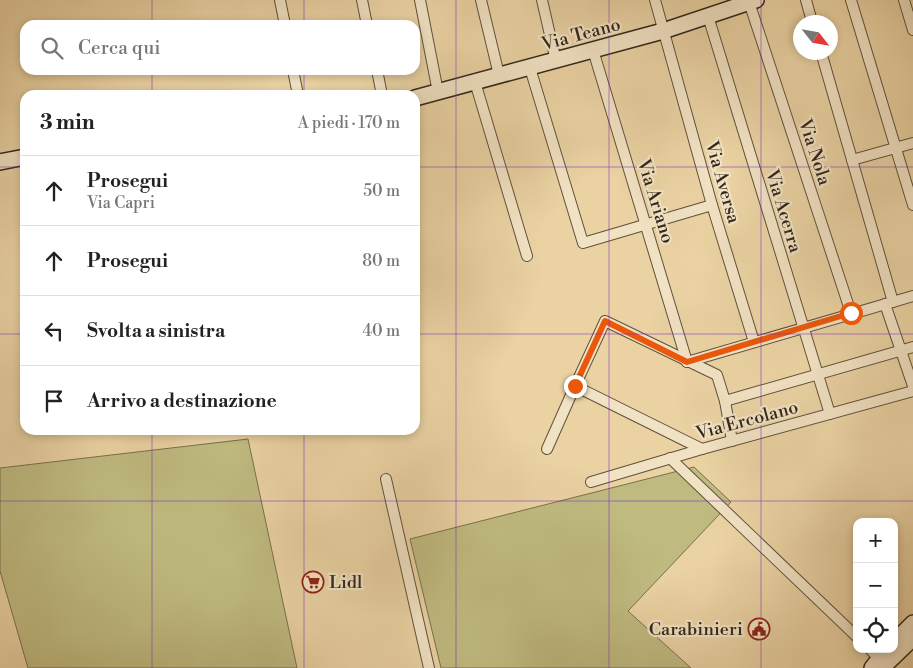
<!DOCTYPE html>
<html lang="it">
<meta charset="utf-8">
<style>
body{margin:0;font-family:"Libre Bodoni",serif;background:#f2f2f2;color:#222}
.controls{position:absolute;right:15px;bottom:15px;display:grid;overflow:hidden;border-radius:10px;box-shadow:0 2px 8px #0003}
.controls button{width:45px;height:45px;display:grid;place-items:center;padding:0;border:0;border-bottom:1px solid #e0e0e0;background:#fff;color:#222;font:25px sans-serif}
.compass{position:absolute;left:793px;top:15px;width:45px;height:45px;border-radius:50%;background:#fff;box-shadow:0 2px 8px #0003;rotate:121deg}
.stop{position:absolute;width:15px;height:15px;margin:-11px;border:4px solid #ea580c;border-radius:50%;background:#fff}
.stop.end{background:#ea580c;border-color:#fff;box-shadow:0 1px 5px #0008}
.list{margin:0;padding:0;list-style:none}
h2{display:flex;justify-content:space-between;align-items:center;height:65px;margin:0;padding:0 20px;font-size:21px}
h2 small{font-size:16px;font-weight:400;color:#767676}
.list li{display:grid;grid-template-columns:32px 1fr auto;gap:15px;align-items:center;box-sizing:border-box;height:70px;padding:0 20px;border-top:1px solid #e0e0e0}
.list b{display:block;font-size:19px;white-space:nowrap}
.list p{margin:0;font-size:16px;white-space:nowrap;color:#767676}
.list em{font-size:16px;font-style:normal;color:#767676}
.icon{flex:none;width:28px;height:28px;fill:none;stroke:currentColor;stroke-width:2;stroke-linecap:round;stroke-linejoin:round}
.map{position:relative;flex:none;width:913px;height:668px;overflow:hidden}
.search{position:absolute;background:#fff;box-shadow:0 2px 8px #0003;left:20px;top:20px;width:400px;height:55px;display:flex;align-items:center;gap:12px;box-sizing:border-box;padding:0 18px;border-radius:15px;color:#767676;font-size:19px}
.panel{position:absolute;background:#fff;box-shadow:0 2px 8px #0003;left:20px;top:90px;width:400px;height:345px;border-radius:15px}
.map>svg:first-child{display:block}
</style>
<div class="map">
<svg width="913" height="668" viewBox="0 0 913 668">
<rect width="100%" height="100%" fill="#ead2a3"/>
<filter id="stains"><feTurbulence type="fractalNoise" baseFrequency=".004" numOctaves="4"/><feColorMatrix values="0 0 0 0 .2 0 0 0 0 .09 0 0 0 0 .02 0 0 0 .5 -.17"/></filter>
<radialGradient id="worn" r=".72"><stop offset=".6" stop-color="#630" stop-opacity="0"/><stop offset="1" stop-color="#630" stop-opacity=".3"/></radialGradient>
<g fill="#bfba80" stroke="#78704e">
<polygon points="248,439 297,668 28,668 0,571 0,468"/>
<polygon points="694,467 731,502 628,611 691,668 441,668 410,539"/>
</g>
<g fill="none" stroke-linecap="round" stroke-linejoin="round">
<g stroke="#5f513e" stroke-width="12">
<g id="street">
<polyline points="280,0 285,25"/>
<polyline points="362,0 367,25"/>
<polyline points="420,0 438,92"/>
<polyline points="481,0 499,75"/>
<polyline points="542,0 556,61"/>
<polyline points="655,0 712,205 754,342"/>
<polyline points="806,0 812,22"/>
<polyline points="851,0 913,205"/>
<polyline points="904,0 913,30"/>
<polyline points="749,2 851,313"/>
<polyline points="708,16 830,414"/>
<polyline points="593,50 687,362"/>
<polyline points="821,52 893,302"/>
<polyline points="530,68 583,243 712,205"/>
<polyline points="293,70 298,95"/>
<polyline points="377,70 382,95"/>
<polyline points="475,82 527,256"/>
<polyline points="852,160 913,143"/>
<polyline points="885,304 913,386"/>
<polyline points="687,362 913,296"/>
<polyline points="575,386 605,321 717,375 725,401 732,441"/>
<polyline points="725,401 913,347"/>
<polyline points="547,449 575,386 702,449"/>
<polyline points="670,458 857,637"/>
<polyline points="386,479 429,668"/>
<polyline points="591,482 702,449 913,391"/>
<polyline points="870,649 878,658"/>
</g>
</g>
<g stroke="#31261c" stroke-width="18">
<g id="secondary">
<polyline points="415,98 663,31 756,0"/>
<polyline points="0,162 25,157"/>
<polyline points="894,642 913,623"/>
<polyline points="872,668 887,649"/>
<polyline points="882,668 913,638"/>
</g>
</g>
<use href="#street" stroke="#f1e2c3" stroke-width="10"/>
<use href="#secondary" stroke="#f1e2c3" stroke-width="15"/>
</g>
<g fill="none" stroke-linecap="round" stroke-linejoin="round">
<polyline stroke="#ea580c" stroke-width="6" points="575,386 605,321 687,362 851,313"/>
</g>
<path fill="none" stroke="#7b2cbf" stroke-width="1" stroke-opacity="0.55" d="M 152,0 L 152,25M 304,0 L 304,25M 456,0 L 456,668M 609,0 L 609,668M 761,0 L 761,668M 152,70 L 152,95M 304,70 L 304,95M 0,167 L 25,167M 415,167 L 913,167M 0,334 L 25,334M 415,334 L 913,334M 152,430 L 152,668M 304,430 L 304,668M 0,501 L 913,501"/>
<defs>
<g id="supermarket-ring" transform="scale(1.125)"><circle r="9.5" fill="#f1e2c3" stroke="#8f2418" stroke-width="1.5"/><path d="M-6-5.5h2.5l.6 2H6L4.5 2H-2.5L-4.4-4H-6ZM-1.5 3.2a1.3 1.3 0 1 0 .1 0ZM3 3.2a1.3 1.3 0 1 0 .1 0Z" fill="#8f2418"/></g>
<g id="civic-ring" transform="scale(1.125)"><circle r="9.5" fill="#f1e2c3" stroke="#8f2418" stroke-width="1.5"/><path d="M-.6-6.5H3V-4.5H.6V-3L4-1V1h2V6H-6V1h2V-1L-.6-3ZM-1.2 2.5V6h2.4V2.5Z" fill="#8f2418"/></g>
</defs>
<g fill-rule="evenodd">
<use href="#supermarket-ring" x="313" y="582"/>
<use href="#civic-ring" x="759" y="629"/>
</g>
<g text-anchor="middle" stroke-width="4.5" stroke-linejoin="round" paint-order="stroke">
<g font-size="18" fill="#31261c" stroke="#f1e2c3">
<text transform="translate(581 34) rotate(-15)" y="6">Via Teano</text>
<text transform="translate(815 152) rotate(72)" y="6">Via Nola</text>
<text transform="translate(723 182) rotate(74)" y="6">Via Aversa</text>
<text transform="translate(656 201) rotate(73)" y="6">Via Ariano</text>
<text transform="translate(784 211) rotate(73)" y="6">Via Acerra</text>
<text transform="translate(747 420) rotate(-15)" y="6">Via Ercolano</text>
</g>
<g font-size="18" fill="#31261c" stroke="#f1e2c3" text-anchor="start">
<text x="329" y="588">Lidl</text>
<text x="743" y="635" text-anchor="end">Carabinieri</text>
</g>
</g>
<rect width="100%" height="100%" filter="url(#stains)"/>
<rect width="100%" height="100%" fill="url(#worn)"/>
</svg>
<div class="controls">
<button>+</button>
<button>−</button>
<button><svg class="icon" aria-label="locate" viewBox="0 0 24 24"><circle cx="12" cy="12" r="6"/><path d="M12 2v4M12 18v4M2 12h4M18 12h4"/></svg></button>
</div>
<svg class="compass" viewBox="-18 -18 36 36"><path d="M0-13l5 13h-10z" fill="#e53935"/><path d="M0 13l5-13h-10z" fill="#767676"/></svg>
<div class="stop" style="left:851px;top:313px"></div>
<div class="stop end" style="left:575px;top:386px"></div>
<div class="search"><svg class="icon" aria-label="search" viewBox="0 0 24 24"><circle cx="10" cy="10" r="6"/><path d="M15 15l6 6"/></svg>Cerca qui</div>
<section class="panel">
<h2>3 min<small>A piedi · 170 m</small></h2>
<ul class="list">
<li><svg class="icon" aria-label="ahead" viewBox="0 0 24 24"><path d="M12 20V5M6 11l6-6 6 6"/></svg><div><b>Prosegui</b><p>Via Capri</p></div><em>50 m</em></li>
<li><svg class="icon" aria-label="ahead" viewBox="0 0 24 24"><path d="M12 20V5M6 11l6-6 6 6"/></svg><div><b>Prosegui</b></div><em>80 m</em></li>
<li><svg class="icon" aria-label="left" viewBox="0 0 24 24"><path d="M17 20v-9H6M10 6l-5 5 5 5"/></svg><div><b>Svolta a sinistra</b></div><em>40 m</em></li>
<li><svg class="icon" aria-label="arrive" viewBox="0 0 24 24"><path d="M6 21V4h12l-3 4 3 4H6"/></svg><div><b>Arrivo a destinazione</b></div></li>
</ul>
</section>
</div>
